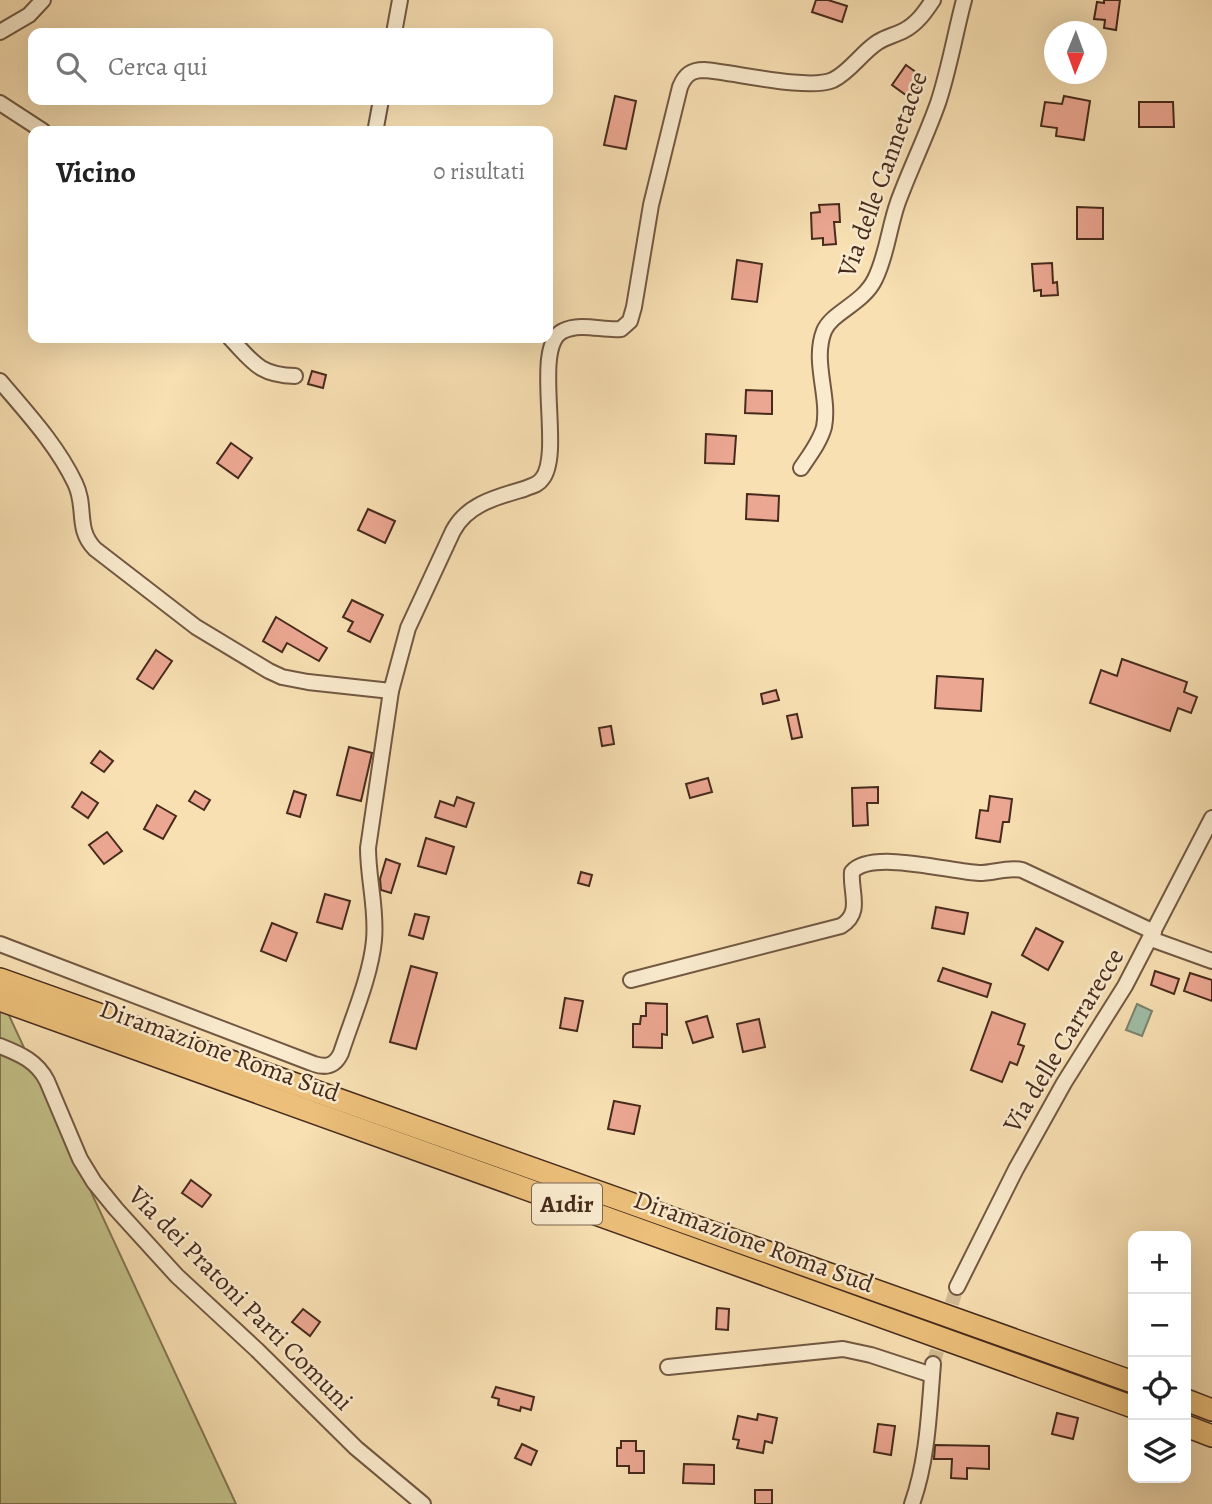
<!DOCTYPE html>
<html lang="it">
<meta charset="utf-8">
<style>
body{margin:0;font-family:Alegreya,serif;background:#f2f2f2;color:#222}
.controls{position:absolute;right:21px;bottom:21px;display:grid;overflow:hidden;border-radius:14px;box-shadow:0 7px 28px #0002}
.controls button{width:63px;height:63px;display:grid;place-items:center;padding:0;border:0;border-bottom:2px solid #e0e0e0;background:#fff;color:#222;font:35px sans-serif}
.compass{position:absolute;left:1044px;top:21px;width:63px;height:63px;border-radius:50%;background:#fff;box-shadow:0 7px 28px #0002;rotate:181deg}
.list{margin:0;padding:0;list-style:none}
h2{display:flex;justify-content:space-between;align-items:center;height:91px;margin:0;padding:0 28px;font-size:30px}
h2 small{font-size:23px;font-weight:400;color:#767676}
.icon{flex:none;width:38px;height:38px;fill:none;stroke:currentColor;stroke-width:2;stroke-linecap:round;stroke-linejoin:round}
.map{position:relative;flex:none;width:1212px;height:1504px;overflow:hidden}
.search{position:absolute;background:#fff;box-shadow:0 7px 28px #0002;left:28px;top:28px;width:525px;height:77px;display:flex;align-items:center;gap:18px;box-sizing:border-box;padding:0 24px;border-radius:14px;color:#767676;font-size:26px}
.panel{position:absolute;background:#fff;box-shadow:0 7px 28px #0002;left:28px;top:126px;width:525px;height:217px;border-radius:14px}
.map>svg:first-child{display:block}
</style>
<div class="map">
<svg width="1212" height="1504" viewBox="0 0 1212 1504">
<rect width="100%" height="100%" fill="#f8e0b3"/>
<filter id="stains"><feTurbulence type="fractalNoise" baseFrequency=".00286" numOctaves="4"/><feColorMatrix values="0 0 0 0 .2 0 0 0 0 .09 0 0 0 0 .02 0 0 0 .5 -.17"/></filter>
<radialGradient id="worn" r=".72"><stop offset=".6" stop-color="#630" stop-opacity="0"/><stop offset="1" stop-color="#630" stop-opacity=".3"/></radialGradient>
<polygon fill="#c3c189" stroke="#847652" stroke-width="2" points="0,996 236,1504 0,1504"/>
<polygon fill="#9fbea6" stroke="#7b836f" stroke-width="2" points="1137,1004 1152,1011 1142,1036 1126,1030"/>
<g fill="#eca792" stroke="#462a1c" stroke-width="2">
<polygon points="816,0 828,0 847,6 842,22 812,12"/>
<polygon points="1104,0 1120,0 1116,30 1104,28 1105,20 1094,19 1097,2 1104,3"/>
<polygon points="906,65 924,78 910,98 892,85"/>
<polygon points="615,96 636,101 626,149 604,145"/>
<polygon points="1064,96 1090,101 1084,140 1056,136 1057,128 1041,126 1045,102 1062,104"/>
<polygon points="1139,102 1173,102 1174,127 1139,127"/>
<polygon points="839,204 840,222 834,222 836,244 823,245 823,238 812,239 811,213 820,212 819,205"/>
<polygon points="1077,207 1103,208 1103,239 1077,239"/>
<polygon points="737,260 762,264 757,302 732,299"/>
<polygon points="1052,263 1053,283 1057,282 1058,295 1041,296 1041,290 1034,291 1032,264"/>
<polygon points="312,371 326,375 323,388 308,384"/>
<polygon points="746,390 772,391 772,414 745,413"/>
<polygon points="706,434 736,436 734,464 705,463"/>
<polygon points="231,443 252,458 238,478 217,463"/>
<polygon points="747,494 779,496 778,521 746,519"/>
<polygon points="368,509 395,521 385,543 358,530"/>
<polygon points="352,600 383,615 370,642 348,631 353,622 343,617"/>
<polygon points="276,617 327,648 319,661 287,643 282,652 263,641"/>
<polygon points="156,650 172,661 153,689 137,679"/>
<polygon points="1122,659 1187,682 1184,692 1197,697 1191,713 1178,708 1170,731 1090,703 1101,670 1117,676"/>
<polygon points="937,676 983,679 981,711 935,708"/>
<polygon points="776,690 779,700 763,704 761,694"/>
<polygon points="797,714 802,737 792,739 787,716"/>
<polygon points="611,726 614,744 602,746 599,728"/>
<polygon points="349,747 372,753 361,801 337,795"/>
<polygon points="100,751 113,761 104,772 91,763"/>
<polygon points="708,778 712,792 690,798 686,784"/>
<polygon points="878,787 878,803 867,803 868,825 853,826 852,788"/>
<polygon points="195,791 210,800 204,810 189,801"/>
<polygon points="294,791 306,795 300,817 287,813"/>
<polygon points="82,792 98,803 88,818 72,807"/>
<polygon points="990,796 1012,799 1009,822 1003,822 1000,842 976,838 980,810 988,811"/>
<polygon points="457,797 474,803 466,827 435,817 440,801 454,806"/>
<polygon points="157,805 176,816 163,839 144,829"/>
<polygon points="107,832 122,851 104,864 89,845"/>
<polygon points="426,838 454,847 446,874 418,866"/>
<polygon points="386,859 400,864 391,893 381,890 380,879"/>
<polygon points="581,872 592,875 589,886 578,883"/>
<polygon points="325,894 350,901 342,929 317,922"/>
<polygon points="936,907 968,913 964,934 932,928"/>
<polygon points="415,914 429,917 423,939 409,935"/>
<polygon points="272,923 297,933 286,961 261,951"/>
<polygon points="1036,928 1063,942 1048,970 1022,955"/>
<polygon points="411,966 437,973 416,1049 390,1042"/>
<polygon points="943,968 991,984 987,997 938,981"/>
<polygon points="1155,971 1179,979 1174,994 1151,985"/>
<polygon points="1190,973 1212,980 1212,1001 1184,991"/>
<polygon points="565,998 583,1001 577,1031 560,1028"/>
<polygon points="646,1003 667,1004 667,1035 662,1034 662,1048 633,1047 633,1024 640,1024 641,1016 646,1016"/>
<polygon points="992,1012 1025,1024 1018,1044 1024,1046 1017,1065 1010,1062 1002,1082 971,1070"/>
<polygon points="707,1016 713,1037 693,1043 686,1022"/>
<polygon points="759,1019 765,1047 743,1052 737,1024"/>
<polygon points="614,1101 640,1106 634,1134 608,1129"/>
<polygon points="191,1180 211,1195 202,1207 182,1193"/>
<polygon points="717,1308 729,1309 728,1330 716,1329"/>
<polygon points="303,1309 320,1322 310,1336 292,1322"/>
<polygon points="496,1387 534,1397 531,1410 521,1407 520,1411 498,1405 499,1399 492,1397"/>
<polygon points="1057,1413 1078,1418 1073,1439 1052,1434"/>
<polygon points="758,1414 777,1418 772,1443 765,1441 763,1453 737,1448 739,1440 733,1439 738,1416 757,1420"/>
<polygon points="878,1424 895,1426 891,1455 874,1452"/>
<polygon points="621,1441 636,1441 636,1451 644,1451 644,1473 629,1473 629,1466 617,1466 617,1448 621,1448"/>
<polygon points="522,1444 537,1451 531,1465 515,1458"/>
<polygon points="935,1445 989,1446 989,1469 967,1468 967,1479 951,1478 952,1459 934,1459"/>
<polygon points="684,1464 714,1465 714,1484 683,1483"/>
<rect x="755" y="1490" width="17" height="14"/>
</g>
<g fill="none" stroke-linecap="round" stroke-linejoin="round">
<polyline stroke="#d4bc95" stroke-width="14" stroke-dasharray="14 7" stroke-linecap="butt" points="933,1364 957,1287"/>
<g stroke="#725842" stroke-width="18">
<g id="minor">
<polyline points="0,32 29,15 43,0"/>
<polyline points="394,33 400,0"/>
<polyline points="0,103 43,131"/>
<polyline points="376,127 381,100"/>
<path d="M 230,338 C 253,362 259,375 295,376"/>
<path d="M 0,381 C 27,413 57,445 75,483 C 87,507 75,529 95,549 L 196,627 L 269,671 L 282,677 L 308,682 L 391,691 L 408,628 L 453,531 C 467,504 497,497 524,489 C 531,486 538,485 542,479 C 564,453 531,346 563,331 C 581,322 603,331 621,329 L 630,321 L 634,307 L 651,205 L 680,87 C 685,75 691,70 704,70 C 734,72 808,91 833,80 C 850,72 862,52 878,42 C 886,37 895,35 903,31 C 917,24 925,12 933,0"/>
<path d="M 801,468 C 809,456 820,442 824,427 C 830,396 812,362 824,331 C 832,312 863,304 875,279 C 887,255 889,227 898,202 C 910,169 926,137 938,103 C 949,70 955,34 964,0"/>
<polyline points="1151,939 1212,961"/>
<path d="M 0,944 L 314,1064 C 326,1068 335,1066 341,1053 C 352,1019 371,975 374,940 C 377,909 368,879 368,848 L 391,691"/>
<path d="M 631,980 L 841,926 C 863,913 850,892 852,872 C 871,849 951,872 979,873 C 994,873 1007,867 1022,870 L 1154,932"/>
<path d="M 0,1046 C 20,1054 37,1061 47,1081 L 80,1159 L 94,1182 L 116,1209 L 177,1276 L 257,1350 L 356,1448 L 423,1504"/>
<polyline points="957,1287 1016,1169 1064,1083 1125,986 1212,818"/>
<polyline points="668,1367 843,1349 871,1355 932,1375"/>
<path d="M 912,1504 C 928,1459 929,1411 933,1364"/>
</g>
</g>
<g stroke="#462a1c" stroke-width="24">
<g id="highway">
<polyline points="0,979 1133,1382"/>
<polyline points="0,1000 1133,1407"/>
<polyline points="1186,1400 1212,1410"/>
<polyline points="1186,1426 1212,1436"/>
</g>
</g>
<use href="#minor" stroke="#faebce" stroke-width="14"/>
<use href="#highway" stroke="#ecc07a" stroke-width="21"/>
</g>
<g text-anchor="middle" stroke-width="5" stroke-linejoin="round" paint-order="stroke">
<rect fill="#faebce" stroke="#7c6451" stroke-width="2" x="532" y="1183.5" width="70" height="41" rx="5"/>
<g font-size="24" font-weight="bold" fill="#462a1c">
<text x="567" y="1212">A1dir</text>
</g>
<g font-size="26" fill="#462a1c" stroke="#faebce">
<text transform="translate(882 174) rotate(-70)" y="9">Via delle Cannetacce</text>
<text transform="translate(1063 1040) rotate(-59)" y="9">Via delle Carrarecce</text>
<text transform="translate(220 1050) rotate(20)" y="9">Diramazione Roma Sud</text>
<text transform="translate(754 1241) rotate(20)" y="9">Diramazione Roma Sud</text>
<text transform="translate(241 1298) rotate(45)" y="9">Via dei Pratoni Parti Comuni</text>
</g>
</g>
<rect width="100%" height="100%" filter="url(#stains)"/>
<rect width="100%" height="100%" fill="url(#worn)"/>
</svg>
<div class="controls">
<button>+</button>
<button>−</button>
<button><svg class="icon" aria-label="locate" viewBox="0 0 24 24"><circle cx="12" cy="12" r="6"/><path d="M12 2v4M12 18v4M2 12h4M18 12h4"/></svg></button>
<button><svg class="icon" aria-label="layers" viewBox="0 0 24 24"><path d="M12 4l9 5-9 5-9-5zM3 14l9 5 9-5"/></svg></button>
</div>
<svg class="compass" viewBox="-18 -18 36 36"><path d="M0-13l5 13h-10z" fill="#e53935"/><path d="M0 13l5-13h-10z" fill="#767676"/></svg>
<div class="search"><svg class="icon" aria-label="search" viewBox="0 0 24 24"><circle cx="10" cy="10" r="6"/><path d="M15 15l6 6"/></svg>Cerca qui</div>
<section class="panel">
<h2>Vicino<small>0 risultati</small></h2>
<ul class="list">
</ul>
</section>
</div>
